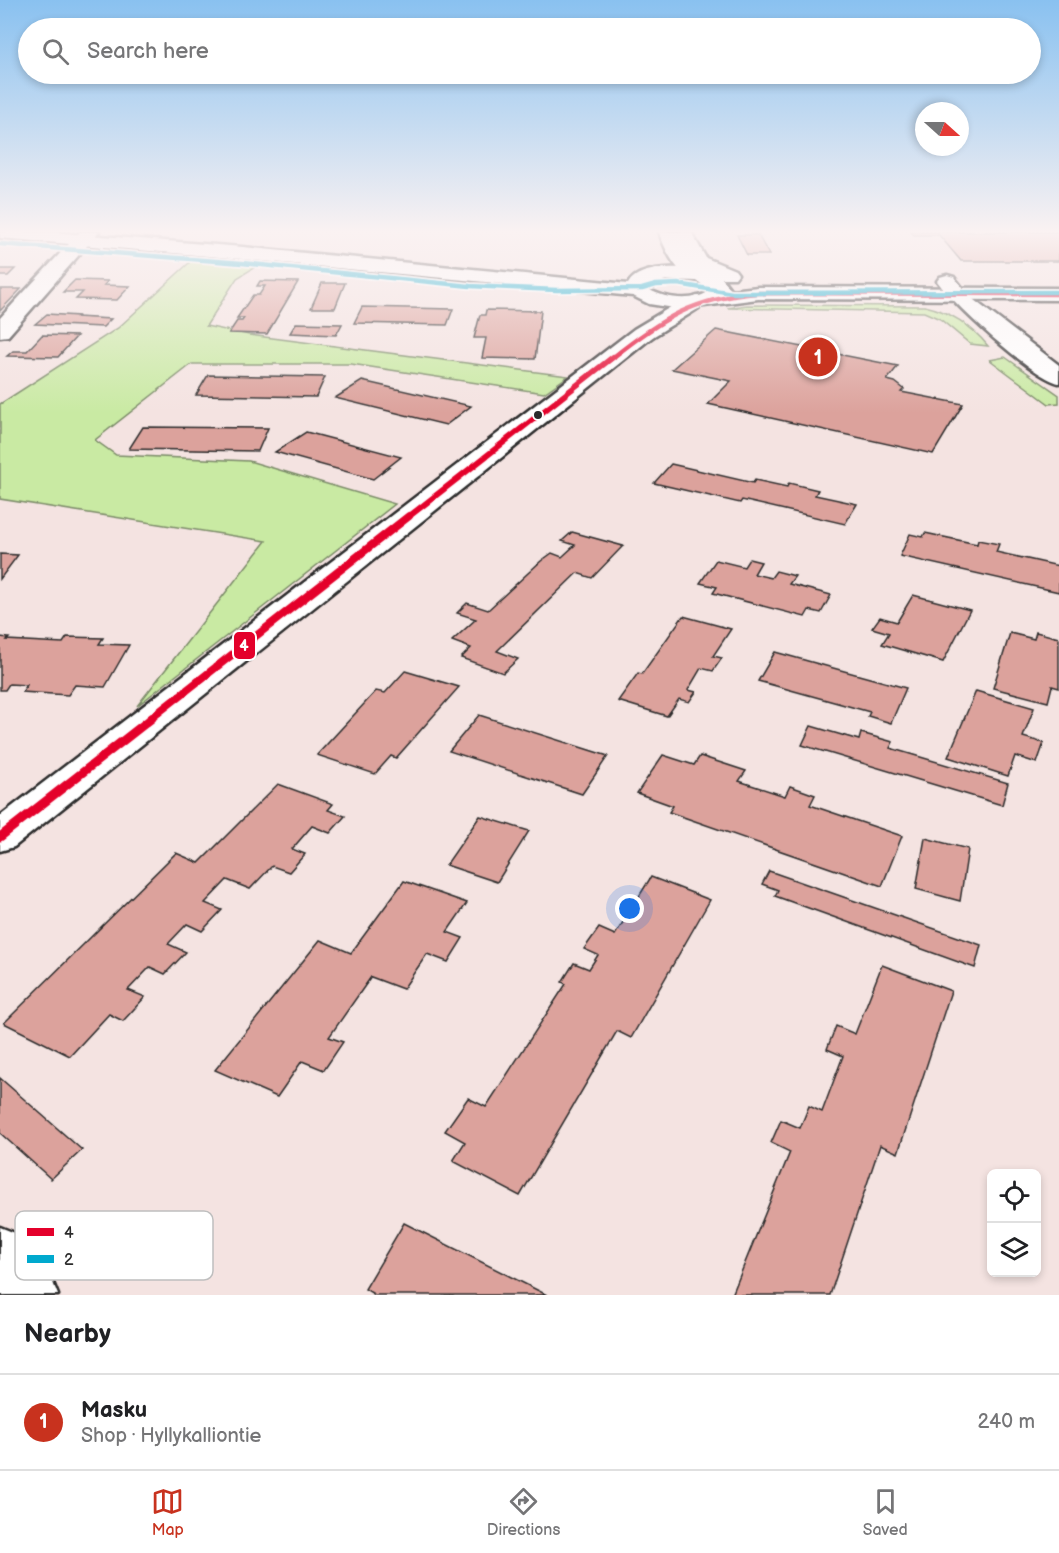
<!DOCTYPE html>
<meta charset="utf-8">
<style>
body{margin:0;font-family:"Balsamiq Sans",sans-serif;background:#f2f2f2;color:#202124}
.controls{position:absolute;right:18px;bottom:18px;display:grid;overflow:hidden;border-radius:9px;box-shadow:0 3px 9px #0003}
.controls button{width:54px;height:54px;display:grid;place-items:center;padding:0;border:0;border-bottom:2px solid #e0e0e0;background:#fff;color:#202124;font:30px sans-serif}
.compass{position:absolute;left:915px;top:102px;width:54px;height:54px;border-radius:50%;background:#fff;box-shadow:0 3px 9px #0003;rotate:111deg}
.you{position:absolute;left:630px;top:909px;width:21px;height:21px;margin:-15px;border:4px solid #fff;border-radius:50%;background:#1a73e8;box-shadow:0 0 0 9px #1a73e833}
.badge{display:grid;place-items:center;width:39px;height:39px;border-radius:50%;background:#c8321e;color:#fff;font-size:20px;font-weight:700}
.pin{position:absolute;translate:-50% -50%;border:3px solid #fff;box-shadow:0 2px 6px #0006}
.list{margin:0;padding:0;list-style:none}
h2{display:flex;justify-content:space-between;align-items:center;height:78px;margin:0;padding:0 24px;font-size:26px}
h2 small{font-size:20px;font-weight:400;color:#757577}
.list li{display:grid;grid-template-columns:39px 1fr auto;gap:18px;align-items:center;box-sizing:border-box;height:96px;padding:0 24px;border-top:2px solid #e0e0e0}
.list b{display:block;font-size:22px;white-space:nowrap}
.list p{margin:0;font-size:20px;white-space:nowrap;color:#757577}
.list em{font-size:20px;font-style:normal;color:#757577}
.icon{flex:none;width:33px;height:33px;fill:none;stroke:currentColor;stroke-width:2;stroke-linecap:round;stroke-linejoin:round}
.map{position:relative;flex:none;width:1059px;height:1295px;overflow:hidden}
.search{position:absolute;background:#fff;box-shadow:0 3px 9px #0003;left:18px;right:18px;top:18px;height:66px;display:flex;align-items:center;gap:15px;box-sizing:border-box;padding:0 21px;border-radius:33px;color:#757577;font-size:22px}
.sheet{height:174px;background:#fff}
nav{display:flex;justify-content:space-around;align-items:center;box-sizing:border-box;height:84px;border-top:2px solid #e0e0e0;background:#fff;font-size:16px;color:#757577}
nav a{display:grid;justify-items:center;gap:3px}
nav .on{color:#c8321e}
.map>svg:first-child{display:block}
</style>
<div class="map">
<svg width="1059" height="1295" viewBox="0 0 1059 1295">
<rect width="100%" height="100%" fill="#f4e3e1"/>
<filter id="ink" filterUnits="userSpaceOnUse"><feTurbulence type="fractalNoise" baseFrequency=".0167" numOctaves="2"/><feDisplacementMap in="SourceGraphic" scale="12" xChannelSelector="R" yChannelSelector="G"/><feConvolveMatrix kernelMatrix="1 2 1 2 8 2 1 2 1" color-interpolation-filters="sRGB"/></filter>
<g filter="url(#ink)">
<g fill="#c9eaa3" stroke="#7a8a67" stroke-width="1.5">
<polygon points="200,253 267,260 237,278 206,326 249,335 568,376 544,393 351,364 192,364 95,440 116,455 249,461 395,504 137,706 266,541 0,499 0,404 118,328"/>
<path d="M 747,305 L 925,306 C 951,312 971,325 988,346 L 970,344 L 940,319 L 924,312 L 727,308 Z"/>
<polygon points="1005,357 1059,395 1059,403 1049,404 990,360"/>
</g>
<g fill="#dca29c" stroke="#2b2b2b" stroke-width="1.5">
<polygon points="911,232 1059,232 1059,261 961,261 939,235 914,235"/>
<polygon points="737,235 758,235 769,255 747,255"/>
<polygon points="0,269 15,269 8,276 0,276"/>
<polygon points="75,280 108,281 104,285 130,286 117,300 76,299 83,292 63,292"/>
<polygon points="260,281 298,282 267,334 229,333 237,321 242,321 244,318 237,318 253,295 259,295 265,286 257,286"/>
<polygon points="322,283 345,283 335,308 311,308"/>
<polygon points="0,289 21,289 0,311"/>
<polygon points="362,307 453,309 447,325 354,323"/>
<polygon points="486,310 541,311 535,359 482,358 486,338 474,338 480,315 485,315"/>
<polygon points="47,314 78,316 77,317 111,319 103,327 35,324"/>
<polygon points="296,323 342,324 336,335 290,333"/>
<polygon points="716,330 898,366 887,380 895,382 904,389 901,392 963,404 933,454 708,404 731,381 672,369"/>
<polygon points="42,335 77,336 58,357 7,356 13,351 27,351"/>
<polygon points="208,375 325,377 316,397 196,395"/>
<polygon points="362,381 471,406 446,425 335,398"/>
<polygon points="143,427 268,428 258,451 129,449"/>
<polygon points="306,432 401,457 373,479 275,452"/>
<polygon points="671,464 753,483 755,480 787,487 789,483 818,490 815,495 857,504 845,524 742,500 740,503 654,483"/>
<polygon points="572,532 623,546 592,578 577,573 497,651 518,659 503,673 461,658 471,648 452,641 476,619 457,613 467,603 488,610 541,561 552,553 562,557 575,545 562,541"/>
<polygon points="925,533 977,544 978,540 999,544 996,552 1059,566 1059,592 900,556 910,534 923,537"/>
<polygon points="0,554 18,555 0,579"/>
<polygon points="749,559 761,562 754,574 771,578 776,571 795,576 789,584 831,595 821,613 809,610 805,617 713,593 717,587 700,583 716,560 744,567"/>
<polygon points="913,595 970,610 943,662 882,644 889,633 872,628 880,617 897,622"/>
<polygon points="683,616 731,629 713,656 722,658 713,671 701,668 688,690 696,692 689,702 679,699 667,716 618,701 638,673 642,674"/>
<polygon points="1036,632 1059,638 1059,688 1052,686 1048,702 993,688 1010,633 1034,639"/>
<polygon points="0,637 9,638 7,640 63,643 67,637 103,638 99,644 129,645 105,687 75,685 68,695 22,692 27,685 9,684 5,690 0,690"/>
<polygon points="775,652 906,688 891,723 868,716 870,712 758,681"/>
<polygon points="405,671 459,687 396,758 391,756 375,774 317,755 376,691 385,693"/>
<polygon points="976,691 1034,708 1023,737 1044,743 1037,763 1015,756 1008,776 948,757"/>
<polygon points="479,715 608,756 582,794 449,751"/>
<polygon points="811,726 859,740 861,733 893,742 890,748 1008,783 1002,805 802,745"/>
<polygon points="663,755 694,765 700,756 746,771 739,781 785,796 790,786 815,795 810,805 902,836 882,886 669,812 673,806 637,793"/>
<polygon points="278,784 333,804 328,810 345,816 330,833 312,826 292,849 305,854 289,872 272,866 250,889 227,880 205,903 222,910 202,931 187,924 168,944 186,952 165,974 150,967 128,990 145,997 123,1021 109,1014 70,1056 4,1023 176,853 199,863"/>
<polygon points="480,816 529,831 497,882 446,865"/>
<polygon points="925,838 968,849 960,901 916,889"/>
<polygon points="769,871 981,945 975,968 775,896 778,890 762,884"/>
<polygon points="651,877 710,900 631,1038 617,1031 520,1196 453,1161 465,1142 445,1131 468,1098 486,1107 566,984 562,982 574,963 589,969 598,955 584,949 599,928 615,935"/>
<polygon points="404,881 467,903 447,932 463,938 448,962 427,954 403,989 371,977 329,1037 343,1042 324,1070 302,1061 277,1097 215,1070 320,940 351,953"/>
<polygon points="882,965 951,991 898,1153 880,1145 830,1295 732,1295 790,1152 771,1143 781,1120 800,1128 809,1106 822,1112 843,1056 827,1049 836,1026 855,1034"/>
<polygon points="0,1078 82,1150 51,1179 0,1133"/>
<polygon points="404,1223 547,1295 375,1295 365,1289"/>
</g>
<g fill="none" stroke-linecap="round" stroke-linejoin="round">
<g stroke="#2b2b2b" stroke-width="5">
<g id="minor">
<polygon points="80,232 99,232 8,336 0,337 0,318"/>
<path d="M 947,275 L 954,277 L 970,297 L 1059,365 L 1059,383 C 1031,376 955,306 937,281 L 940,277 Z"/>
<polygon points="0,1227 20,1235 50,1275 58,1295 0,1295"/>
</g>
</g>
<g stroke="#2b2b2b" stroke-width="5">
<g id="tertiary">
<path d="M 659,232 L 677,232 L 687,256 L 713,277 L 710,281 C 683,288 666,253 659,232 Z"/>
<path d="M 697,296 L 704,298 L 707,302 C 703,307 659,332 650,339 L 14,847 L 0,851 L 0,816 L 634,329 L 674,305 Z"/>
</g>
</g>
<g stroke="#2b2b2b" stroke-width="5">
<path id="secondary" d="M 0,232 L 50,232 L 243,247 L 628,284 C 638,264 685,266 704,271 L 692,266 L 673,232 L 691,232 L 706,258 L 735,270 L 738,274 L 735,278 L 722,278 L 731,290 L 758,287 L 1059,288 L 1059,300 L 758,299 L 681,309 L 649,304 L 633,296 L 243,259 L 0,238 ZM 666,280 L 697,281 L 711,290 C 694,303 665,299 648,289 L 648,285 Z"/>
</g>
<use href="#minor" fill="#fff" fill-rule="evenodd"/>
<use href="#tertiary" fill="#fff" fill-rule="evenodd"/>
<use href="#secondary" fill="#fff" fill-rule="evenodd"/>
<g stroke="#fff" stroke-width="8">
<path id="bus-1-far3" d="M 611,359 C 661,319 693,298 758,293 L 1059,294"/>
</g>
<g stroke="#fff" stroke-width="10">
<polyline id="bus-1-far2" points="407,518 613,357"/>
</g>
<g stroke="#fff" stroke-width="12">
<polyline id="bus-1-far1" points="150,719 409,516"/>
</g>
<g stroke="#fff" stroke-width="14">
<polyline id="bus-1" points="0,837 152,718"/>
</g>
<g stroke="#fff" stroke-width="8">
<polyline id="bus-2" points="0,244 242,263 470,286 557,290 642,289 656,285 678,284 732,293 1059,292"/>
</g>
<use href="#bus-1-far3" stroke="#e4002b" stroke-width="4.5"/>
<use href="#bus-1-far2" stroke="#e4002b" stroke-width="6"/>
<use href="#bus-1-far1" stroke="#e4002b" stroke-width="8"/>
<use href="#bus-1" stroke="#e4002b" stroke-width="9"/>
<use href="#bus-2" stroke="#00a9ce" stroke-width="4.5"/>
</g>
</g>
<linearGradient id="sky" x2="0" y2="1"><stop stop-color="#89c1f0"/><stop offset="0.56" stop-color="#faf2f2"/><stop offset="1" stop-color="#faf2f2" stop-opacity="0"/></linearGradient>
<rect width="1059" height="413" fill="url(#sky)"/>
<circle fill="#2b2b2b" stroke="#fff" stroke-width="2" cx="538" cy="415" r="5"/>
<rect x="15" y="1211" width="198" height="69" rx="9" fill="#fff" stroke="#bfbfbf" stroke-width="1.5"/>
<rect x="27" y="1228" width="27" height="8" fill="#e4002b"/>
<rect x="27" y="1255" width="27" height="8" fill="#00a9ce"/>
<g font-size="16" fill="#2b2b2b">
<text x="64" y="1238">4</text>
<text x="64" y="1265">2</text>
</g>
<rect stroke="#fff" stroke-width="2" x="233" y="631" width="23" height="29" rx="6" fill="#e4002b"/>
<g font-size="16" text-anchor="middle" font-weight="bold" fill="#fff">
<text x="244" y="651">4</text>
</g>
</svg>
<div class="controls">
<button><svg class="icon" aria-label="locate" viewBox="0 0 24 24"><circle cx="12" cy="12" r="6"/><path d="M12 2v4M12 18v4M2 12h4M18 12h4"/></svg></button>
<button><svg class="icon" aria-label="layers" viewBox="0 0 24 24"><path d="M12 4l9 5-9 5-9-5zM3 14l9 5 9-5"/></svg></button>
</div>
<svg class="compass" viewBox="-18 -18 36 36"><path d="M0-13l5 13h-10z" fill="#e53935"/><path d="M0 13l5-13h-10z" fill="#757577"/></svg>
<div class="you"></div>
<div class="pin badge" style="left:818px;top:357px">1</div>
<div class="search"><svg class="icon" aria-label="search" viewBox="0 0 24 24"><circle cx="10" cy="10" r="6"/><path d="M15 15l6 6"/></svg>Search here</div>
</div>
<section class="sheet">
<h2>Nearby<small></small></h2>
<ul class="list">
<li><span class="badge">1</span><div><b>Masku</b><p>Shop · Hyllykalliontie</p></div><em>240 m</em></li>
</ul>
</section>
<nav>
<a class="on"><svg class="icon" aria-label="map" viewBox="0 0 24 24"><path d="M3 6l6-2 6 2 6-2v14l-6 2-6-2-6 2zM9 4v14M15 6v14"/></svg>Map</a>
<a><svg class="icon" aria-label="directions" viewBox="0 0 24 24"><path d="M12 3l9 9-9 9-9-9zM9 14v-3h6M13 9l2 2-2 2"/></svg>Directions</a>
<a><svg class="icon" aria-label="saved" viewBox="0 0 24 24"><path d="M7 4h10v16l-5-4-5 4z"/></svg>Saved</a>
</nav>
